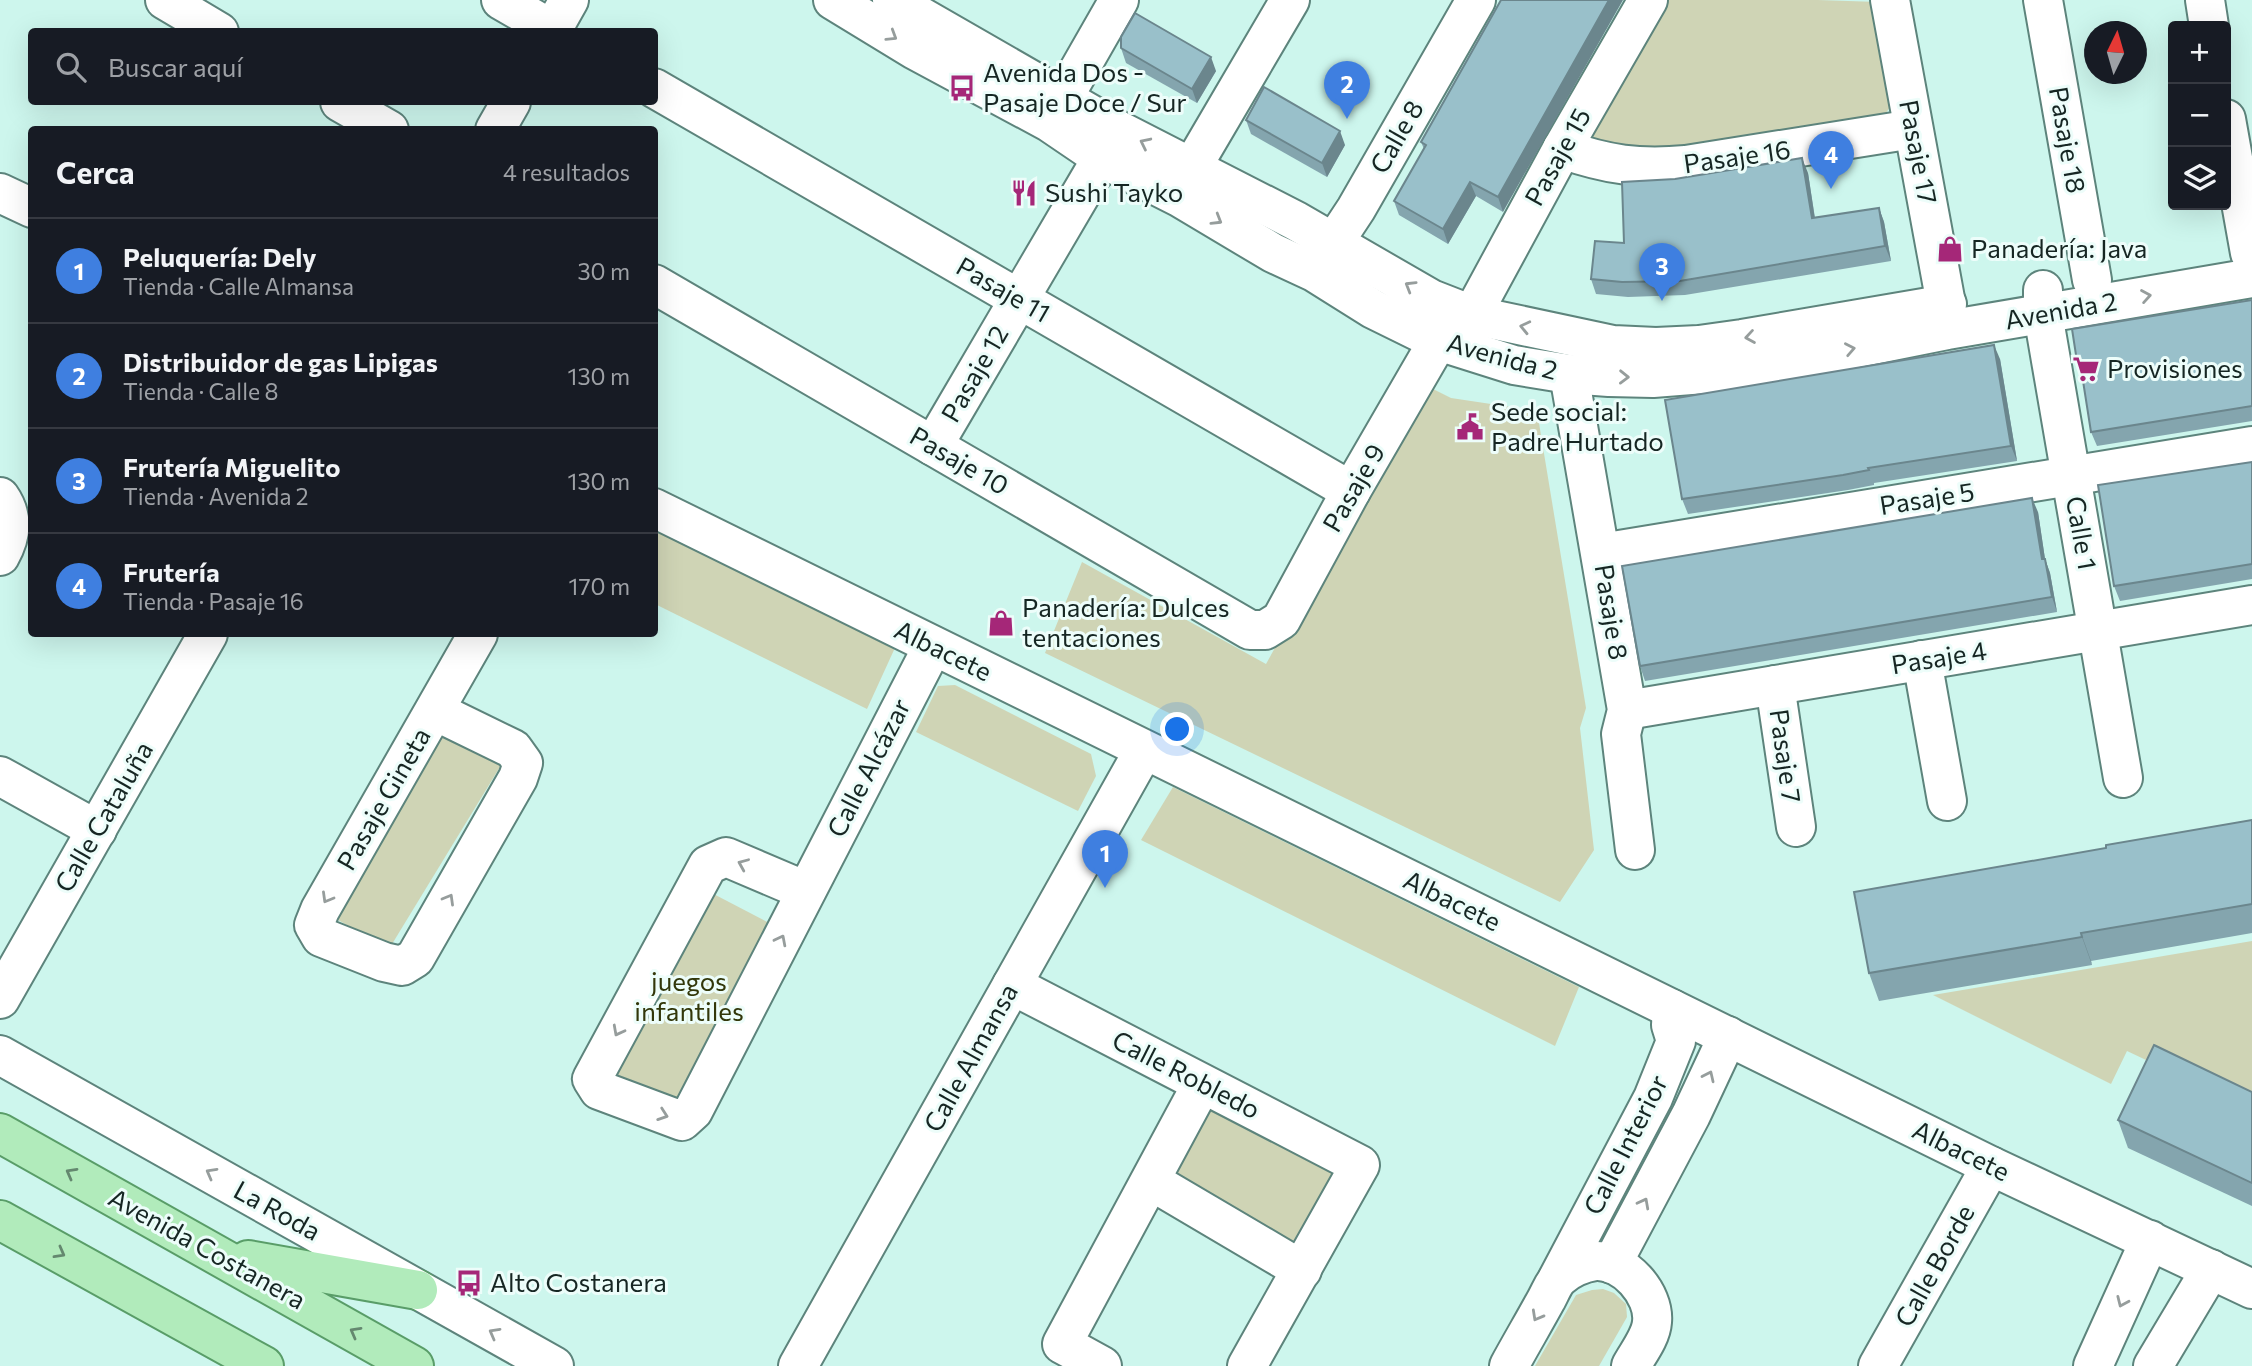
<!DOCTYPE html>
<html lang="es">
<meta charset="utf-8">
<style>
body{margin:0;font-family:Commissioner,sans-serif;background:#242831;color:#f1f3f6}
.controls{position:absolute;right:21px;top:21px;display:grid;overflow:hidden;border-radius:7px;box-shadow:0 7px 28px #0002}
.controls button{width:63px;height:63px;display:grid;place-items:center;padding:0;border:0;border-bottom:2px solid #363941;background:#171b24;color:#f1f3f6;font:35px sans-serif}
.compass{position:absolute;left:2084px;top:21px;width:63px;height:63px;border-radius:50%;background:#171b24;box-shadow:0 7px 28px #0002;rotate:5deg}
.you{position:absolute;left:1178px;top:730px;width:24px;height:24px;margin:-18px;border:5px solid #fff;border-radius:50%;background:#1a73e8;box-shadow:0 0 0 10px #1a73e833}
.badge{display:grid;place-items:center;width:46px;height:46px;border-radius:50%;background:#1a73e8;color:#fff;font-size:23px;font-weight:700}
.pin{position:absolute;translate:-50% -58px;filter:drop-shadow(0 2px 4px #0008)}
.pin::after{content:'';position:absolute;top:37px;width:24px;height:21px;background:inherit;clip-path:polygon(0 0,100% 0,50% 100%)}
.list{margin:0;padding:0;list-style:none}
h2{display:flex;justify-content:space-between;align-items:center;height:91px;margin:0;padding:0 28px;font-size:30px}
h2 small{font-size:23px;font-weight:400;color:#9ea1a6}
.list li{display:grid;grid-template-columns:46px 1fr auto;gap:21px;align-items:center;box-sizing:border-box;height:105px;padding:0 28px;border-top:2px solid #363941}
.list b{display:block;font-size:26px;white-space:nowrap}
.list p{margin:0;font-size:23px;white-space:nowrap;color:#9ea1a6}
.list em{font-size:23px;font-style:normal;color:#9ea1a6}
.icon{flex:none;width:38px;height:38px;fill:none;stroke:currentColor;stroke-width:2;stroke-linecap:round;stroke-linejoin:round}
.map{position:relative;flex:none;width:2252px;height:1366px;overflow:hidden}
.search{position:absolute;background:#171b24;box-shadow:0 7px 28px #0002;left:28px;top:28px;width:630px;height:77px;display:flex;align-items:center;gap:18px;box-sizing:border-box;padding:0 24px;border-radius:7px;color:#9ea1a6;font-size:26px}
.panel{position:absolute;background:#171b24;box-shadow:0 7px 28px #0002;left:28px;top:126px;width:630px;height:511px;border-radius:7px}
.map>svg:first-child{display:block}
</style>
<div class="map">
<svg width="2252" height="1366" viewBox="0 0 2252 1366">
<rect width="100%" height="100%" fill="#cdf6ed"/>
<g fill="#cfd4b5">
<polygon points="1668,0 1818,0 1878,2 1893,103 1878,124 1647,154 1608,151 1592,135"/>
<polygon points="1403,374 1451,398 1537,411 1586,708 1580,728 1594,850 1560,902 1045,653 1082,562 1266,664 1340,530"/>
<polygon points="654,519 899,639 867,709 655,604"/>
<polygon points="955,685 1091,754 1096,776 1078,811 916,732 938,686"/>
<polygon points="441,726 503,762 389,949 331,916"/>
<polygon points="1173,787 1579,987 1555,1046 1141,840"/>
<polygon points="704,889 771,924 674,1105 607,1069"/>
<polygon points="2252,941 2252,1110 2127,1051 2111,1084 1933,995"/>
<polygon points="1212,1101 1342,1170 1291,1265 1160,1185"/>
<polygon points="1603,1289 1614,1293 1626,1304 1627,1317 1599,1366 1535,1366 1576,1295 1592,1290"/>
</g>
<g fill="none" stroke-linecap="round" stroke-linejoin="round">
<g stroke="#5d847c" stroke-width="42">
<g id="minor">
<polyline points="165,0 219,32"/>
<polyline points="501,0 556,32"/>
<polyline points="833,0 915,50 1049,122 1102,158 1179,197 1273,253 1314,272 1373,309 1438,341 1514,365 1569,374 1609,377 1653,378 1742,371 1947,330 2252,278"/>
<polyline points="892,0 1118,130 1296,221 1431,299 1472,315 1613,345 1656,347 1699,345 1742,339 1947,304"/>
<polyline points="1890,0 1946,304"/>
<polyline points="2043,0 2092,280"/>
<polyline points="2205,0 2209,26"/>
<polyline points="551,32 569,0"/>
<polyline points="654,88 1351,491"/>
<polyline points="1063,98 1119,0"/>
<polyline points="340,102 389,130"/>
<polyline points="2226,119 2250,253"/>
<polyline points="495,130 511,102"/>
<path d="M 1562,149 C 1608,165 1638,169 1686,165 L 1913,129"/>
<polyline points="1192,167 1290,0"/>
<polyline points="0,193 32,208"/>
<polyline points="1319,265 1356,209 1476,0"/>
<polyline points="654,284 1250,630 1265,630 1281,620 1351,491 1438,341"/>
<polyline points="2043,290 2043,314 2123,778"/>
<polyline points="1472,315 1562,149 1648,0"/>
<polyline points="1569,374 1627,710 1621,734 1635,850"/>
<polyline points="933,446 1102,158"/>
<path d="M 0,497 C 14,517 12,535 0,556"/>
<polyline points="654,508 1991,1166 2252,1289"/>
<polyline points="1601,553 2252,446"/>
<polyline points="1922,660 1947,801"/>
<polyline points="1775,685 1796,827"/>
<polyline points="1627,710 2252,605"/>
<polyline points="435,711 513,749 523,763 518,778 415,958 402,966 384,962 321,937 314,925 320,910 478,634"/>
<polyline points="0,776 97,830"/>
<polyline points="806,891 726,857 708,865 592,1079 599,1090 682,1121 693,1111 933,646"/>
<polyline points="1012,985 1360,1165 1247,1366"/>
<polyline points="0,999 208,634"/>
<polyline points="0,1055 554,1366"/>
<polyline points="1151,1181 1302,1270"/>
<polyline points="1612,1264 1691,1115 1728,1036"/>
<polyline points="1558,1278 1653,1098 1676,1041 1671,1025 1672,1009"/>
<polyline points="798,1366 1144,750"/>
<polyline points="1102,1366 1062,1344 1202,1084"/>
<path d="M 1509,1366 C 1521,1344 1534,1322 1546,1300 C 1550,1293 1554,1282 1560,1277 C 1569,1269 1583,1263 1595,1261 C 1624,1259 1655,1294 1652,1322 C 1651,1337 1638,1353 1631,1366"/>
<polyline points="1878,1366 1991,1166"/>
<polyline points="2093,1366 2150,1240"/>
<polyline points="2153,1366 2211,1269"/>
</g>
</g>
<g stroke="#599d68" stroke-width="42">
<g id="major">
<polyline points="0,1133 414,1366"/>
<polyline points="0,1220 264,1366"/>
<polyline points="248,1260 418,1290"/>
</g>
</g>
<use href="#minor" stroke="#fff" stroke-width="38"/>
<use href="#major" stroke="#b1ebbb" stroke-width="38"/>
</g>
<g fill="#84a5ae">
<polygon points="1501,0 1503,212 1476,196 1448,244 1399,215 1394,201 1424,149 1421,142"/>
<polygon points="1121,48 1216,71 1197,103 1126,63"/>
<polygon points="1246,120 1345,145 1327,177 1251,134"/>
<polygon points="1808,173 1815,218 1879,208 1884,222 1891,261 1685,295 1628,297 1596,294 1591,279 1624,243"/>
<polygon points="2252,300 2252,421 2097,446 2091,432 2083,382 2078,368"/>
<polygon points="2000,359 2017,461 1874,483 1874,485 1848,490 1688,514 1682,499"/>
<polygon points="2252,462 2252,579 2120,601 2114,586"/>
<polygon points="2038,512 2045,559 2050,573 2057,612 1645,681 1640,666"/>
<polygon points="2252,820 2252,933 2091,961 2092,965 1879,1001 1869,973 2106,848"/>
<polygon points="2252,1092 2252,1206 2128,1148 2118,1120"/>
</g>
<g fill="#6b868d">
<polygon points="1609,0 1623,0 1503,212 1498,197"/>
<polygon points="1211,57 1216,71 1197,103 1192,89"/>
<polygon points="1340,131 1345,145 1327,177 1322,163"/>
<polygon points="1802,158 1808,173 1817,233 1812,218"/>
<polygon points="1470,182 1476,196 1448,244 1443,229"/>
<polygon points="1879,208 1884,222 1891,261 1885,246"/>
<polygon points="1994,345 2000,359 2017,461 2011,446"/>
<polygon points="2032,498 2038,512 2045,559 2050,573 2057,612 2052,597 2042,559"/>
<polygon points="2081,933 2091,961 2092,965 2082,937"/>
</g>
<g fill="#99c0ca" stroke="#6b868d" stroke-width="2">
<polygon points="1501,0 1609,0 1498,197 1470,182 1443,229 1394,201 1426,145 1421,142"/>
<polygon points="1135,13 1211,57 1192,89 1121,48 1121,37"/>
<polygon points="1264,87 1340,131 1322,163 1246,120"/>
<polygon points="1802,158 1812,218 1879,208 1885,246 1680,281 1622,282 1591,279 1595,241 1624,243 1622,182 1675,179"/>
<polygon points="2252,300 2252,406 2091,432 2081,368 2078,368 2072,329"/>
<polygon points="1994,345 2011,446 1868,468 1869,470 1843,475 1682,499 1665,400"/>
<polygon points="2252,462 2252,564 2114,586 2098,485"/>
<polygon points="2032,498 2042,559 2045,559 2052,597 1640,666 1622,566"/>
<polygon points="2252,820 2252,904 2081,933 2082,937 1869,973 1854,892 2106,848 2106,845"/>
<polygon points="2154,1045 2252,1092 2252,1183 2118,1120"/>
</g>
<defs><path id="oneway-chevron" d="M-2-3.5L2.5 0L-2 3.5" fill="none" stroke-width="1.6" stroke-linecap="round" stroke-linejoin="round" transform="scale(1.75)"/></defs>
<g stroke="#969d9c">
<use href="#oneway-chevron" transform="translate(892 36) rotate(32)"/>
<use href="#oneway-chevron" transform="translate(1145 143) rotate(-154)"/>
<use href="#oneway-chevron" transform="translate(1217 220) rotate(31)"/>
<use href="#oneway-chevron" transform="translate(1410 286) rotate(-149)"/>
<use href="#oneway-chevron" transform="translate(2146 296) rotate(-10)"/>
<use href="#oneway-chevron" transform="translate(1525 327) rotate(-167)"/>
<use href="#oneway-chevron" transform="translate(1750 337) rotate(171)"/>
<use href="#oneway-chevron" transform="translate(1850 349) rotate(-11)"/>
<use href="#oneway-chevron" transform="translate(1624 377) rotate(1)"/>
<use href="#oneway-chevron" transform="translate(743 864) rotate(-157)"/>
<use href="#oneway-chevron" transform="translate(327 898) rotate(120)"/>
<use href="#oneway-chevron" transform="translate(449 899) rotate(-60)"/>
<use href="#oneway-chevron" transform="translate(781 940) rotate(-63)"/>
<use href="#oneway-chevron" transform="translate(618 1031) rotate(118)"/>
<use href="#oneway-chevron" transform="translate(1709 1076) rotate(-65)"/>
<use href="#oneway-chevron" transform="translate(663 1115) rotate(19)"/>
<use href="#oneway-chevron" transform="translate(211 1173) rotate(-151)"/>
<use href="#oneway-chevron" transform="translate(1644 1203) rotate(-62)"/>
<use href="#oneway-chevron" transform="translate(2122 1302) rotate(114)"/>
<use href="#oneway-chevron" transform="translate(1537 1316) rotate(119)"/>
<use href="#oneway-chevron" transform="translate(494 1333) rotate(-151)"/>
</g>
<g stroke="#64886f">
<use href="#oneway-chevron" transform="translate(71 1173) rotate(-151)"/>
<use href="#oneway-chevron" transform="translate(60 1253) rotate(29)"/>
<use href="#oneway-chevron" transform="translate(355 1332) rotate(-151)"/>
</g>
<defs>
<g id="bus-bare" transform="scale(2.1)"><path d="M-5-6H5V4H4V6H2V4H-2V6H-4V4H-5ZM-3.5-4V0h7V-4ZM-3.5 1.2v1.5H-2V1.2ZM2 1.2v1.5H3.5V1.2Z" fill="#a52778" stroke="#edfdfa" stroke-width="2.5" paint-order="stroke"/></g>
<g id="restaurant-bare" transform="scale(2.1)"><path d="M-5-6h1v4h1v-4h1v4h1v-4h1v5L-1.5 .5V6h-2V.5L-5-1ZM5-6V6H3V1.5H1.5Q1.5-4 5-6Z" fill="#a52778" stroke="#edfdfa" stroke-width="2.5" paint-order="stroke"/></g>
<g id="shop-bare" transform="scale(2.1)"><path d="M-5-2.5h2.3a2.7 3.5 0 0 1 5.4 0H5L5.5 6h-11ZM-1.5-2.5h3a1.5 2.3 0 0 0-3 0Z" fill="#a52778" stroke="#edfdfa" stroke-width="2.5" paint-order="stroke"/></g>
<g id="supermarket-bare" transform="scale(2.1)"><path d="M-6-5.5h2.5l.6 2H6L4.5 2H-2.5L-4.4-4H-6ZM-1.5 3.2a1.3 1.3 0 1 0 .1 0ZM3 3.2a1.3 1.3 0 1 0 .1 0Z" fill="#a52778" stroke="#edfdfa" stroke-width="2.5" paint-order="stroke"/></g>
<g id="civic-bare" transform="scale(2.1)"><path d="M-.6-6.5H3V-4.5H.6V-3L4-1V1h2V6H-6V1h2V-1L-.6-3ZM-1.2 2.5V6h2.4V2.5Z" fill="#a52778" stroke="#edfdfa" stroke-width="2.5" paint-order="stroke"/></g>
</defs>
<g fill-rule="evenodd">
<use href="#bus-bare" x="962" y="88"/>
<use href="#restaurant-bare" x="1024" y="193"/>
<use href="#shop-bare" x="1950" y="249"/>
<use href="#supermarket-bare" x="2086" y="369"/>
<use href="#civic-bare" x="1470" y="427"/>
<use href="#shop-bare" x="1001" y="623"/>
<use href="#bus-bare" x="469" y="1283"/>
</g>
<g text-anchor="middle" stroke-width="6" stroke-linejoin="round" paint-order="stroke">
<g font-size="26" fill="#162623" stroke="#edfdfa" text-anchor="start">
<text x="983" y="82">Avenida Dos -<tspan x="983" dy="30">Pasaje Doce / Sur</tspan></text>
<text x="1045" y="202">Sushi Tayko</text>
<text x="1971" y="258">Panadería: Java</text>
<text x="2107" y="378">Provisiones</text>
<text x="1491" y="421">Sede social:<tspan x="1491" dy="30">Padre Hurtado</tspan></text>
<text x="1022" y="617">Panadería: Dulces<tspan x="1022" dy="30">tentaciones</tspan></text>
<text x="490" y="1292">Alto Costanera</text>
</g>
<g font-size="26" fill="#162623" stroke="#edfdfa">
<text transform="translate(1397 137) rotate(-60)" y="9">Calle 8</text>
<text transform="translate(2067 140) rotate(80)" y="9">Pasaje 18</text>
<text transform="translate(1918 152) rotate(79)" y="9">Pasaje 17</text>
<text transform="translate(1558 157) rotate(-61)" y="9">Pasaje 15</text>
<text transform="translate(1737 157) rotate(-8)" y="9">Pasaje 16</text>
<text transform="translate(1003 290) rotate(30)" y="9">Pasaje 11</text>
<text transform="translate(2061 311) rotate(-10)" y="9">Avenida 2</text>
<text transform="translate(1502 357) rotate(15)" y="9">Avenida 2</text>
<text transform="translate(975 374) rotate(-60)" y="9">Pasaje 12</text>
<text transform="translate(959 461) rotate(30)" y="9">Pasaje 10</text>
<text transform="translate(1354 488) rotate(-60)" y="9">Pasaje 9</text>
<text transform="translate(1927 499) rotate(-9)" y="9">Pasaje 5</text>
<text transform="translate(2081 533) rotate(80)" y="9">Calle 1</text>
<text transform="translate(1611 612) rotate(81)" y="9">Pasaje 8</text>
<text transform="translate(943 651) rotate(26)" y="9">Albacete</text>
<text transform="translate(1939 658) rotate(-9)" y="9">Pasaje 4</text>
<text transform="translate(1785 756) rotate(82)" y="9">Pasaje 7</text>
<text transform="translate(869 768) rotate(-63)" y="9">Calle Alcázar</text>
<text transform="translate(384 799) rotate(-60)" y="9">Pasaje Gineta</text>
<text transform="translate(104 817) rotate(-60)" y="9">Calle Cataluña</text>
<text transform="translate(1452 901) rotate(26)" y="9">Albacete</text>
<text transform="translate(971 1058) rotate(-61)" y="9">Calle Almansa</text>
<text transform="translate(1186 1075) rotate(27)" y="9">Calle Robledo</text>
<text transform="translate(1626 1145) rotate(-63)" y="9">Calle Interior</text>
<text transform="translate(1961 1151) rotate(26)" y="9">Albacete</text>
<text transform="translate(277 1211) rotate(29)" y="9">La Roda</text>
<text transform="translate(207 1249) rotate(29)" y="9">Avenida Costanera</text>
<text transform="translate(1935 1266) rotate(-61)" y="9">Calle Borde</text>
</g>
<g font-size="26" fill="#32370a" stroke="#edfdfa">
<text x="689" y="991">juegos<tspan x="689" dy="30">infantiles</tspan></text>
</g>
</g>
</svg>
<div class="controls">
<button>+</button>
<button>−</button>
<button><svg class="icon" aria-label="layers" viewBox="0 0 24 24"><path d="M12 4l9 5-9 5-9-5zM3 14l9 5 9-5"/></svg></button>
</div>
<svg class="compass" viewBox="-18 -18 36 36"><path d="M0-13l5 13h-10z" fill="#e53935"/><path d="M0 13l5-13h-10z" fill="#9ea1a6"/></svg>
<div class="you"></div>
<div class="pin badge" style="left:1105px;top:888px;background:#3f7fe0">1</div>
<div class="pin badge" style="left:1347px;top:119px;background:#3f7fe0">2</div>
<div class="pin badge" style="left:1662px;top:301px;background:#3f7fe0">3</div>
<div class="pin badge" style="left:1831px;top:189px;background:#3f7fe0">4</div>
<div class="search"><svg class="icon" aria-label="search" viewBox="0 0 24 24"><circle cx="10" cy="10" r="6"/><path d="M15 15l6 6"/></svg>Buscar aquí</div>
<section class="panel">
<h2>Cerca<small>4 resultados</small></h2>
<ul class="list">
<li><span class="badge" style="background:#3f7fe0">1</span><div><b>Peluquería: Dely</b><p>Tienda · Calle Almansa</p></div><em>30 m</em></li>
<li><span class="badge" style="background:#3f7fe0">2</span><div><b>Distribuidor de gas Lipigas</b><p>Tienda · Calle 8</p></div><em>130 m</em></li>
<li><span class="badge" style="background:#3f7fe0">3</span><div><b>Frutería Miguelito</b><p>Tienda · Avenida 2</p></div><em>130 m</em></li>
<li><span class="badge" style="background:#3f7fe0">4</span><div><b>Frutería</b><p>Tienda · Pasaje 16</p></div><em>170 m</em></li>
</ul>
</section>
</div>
